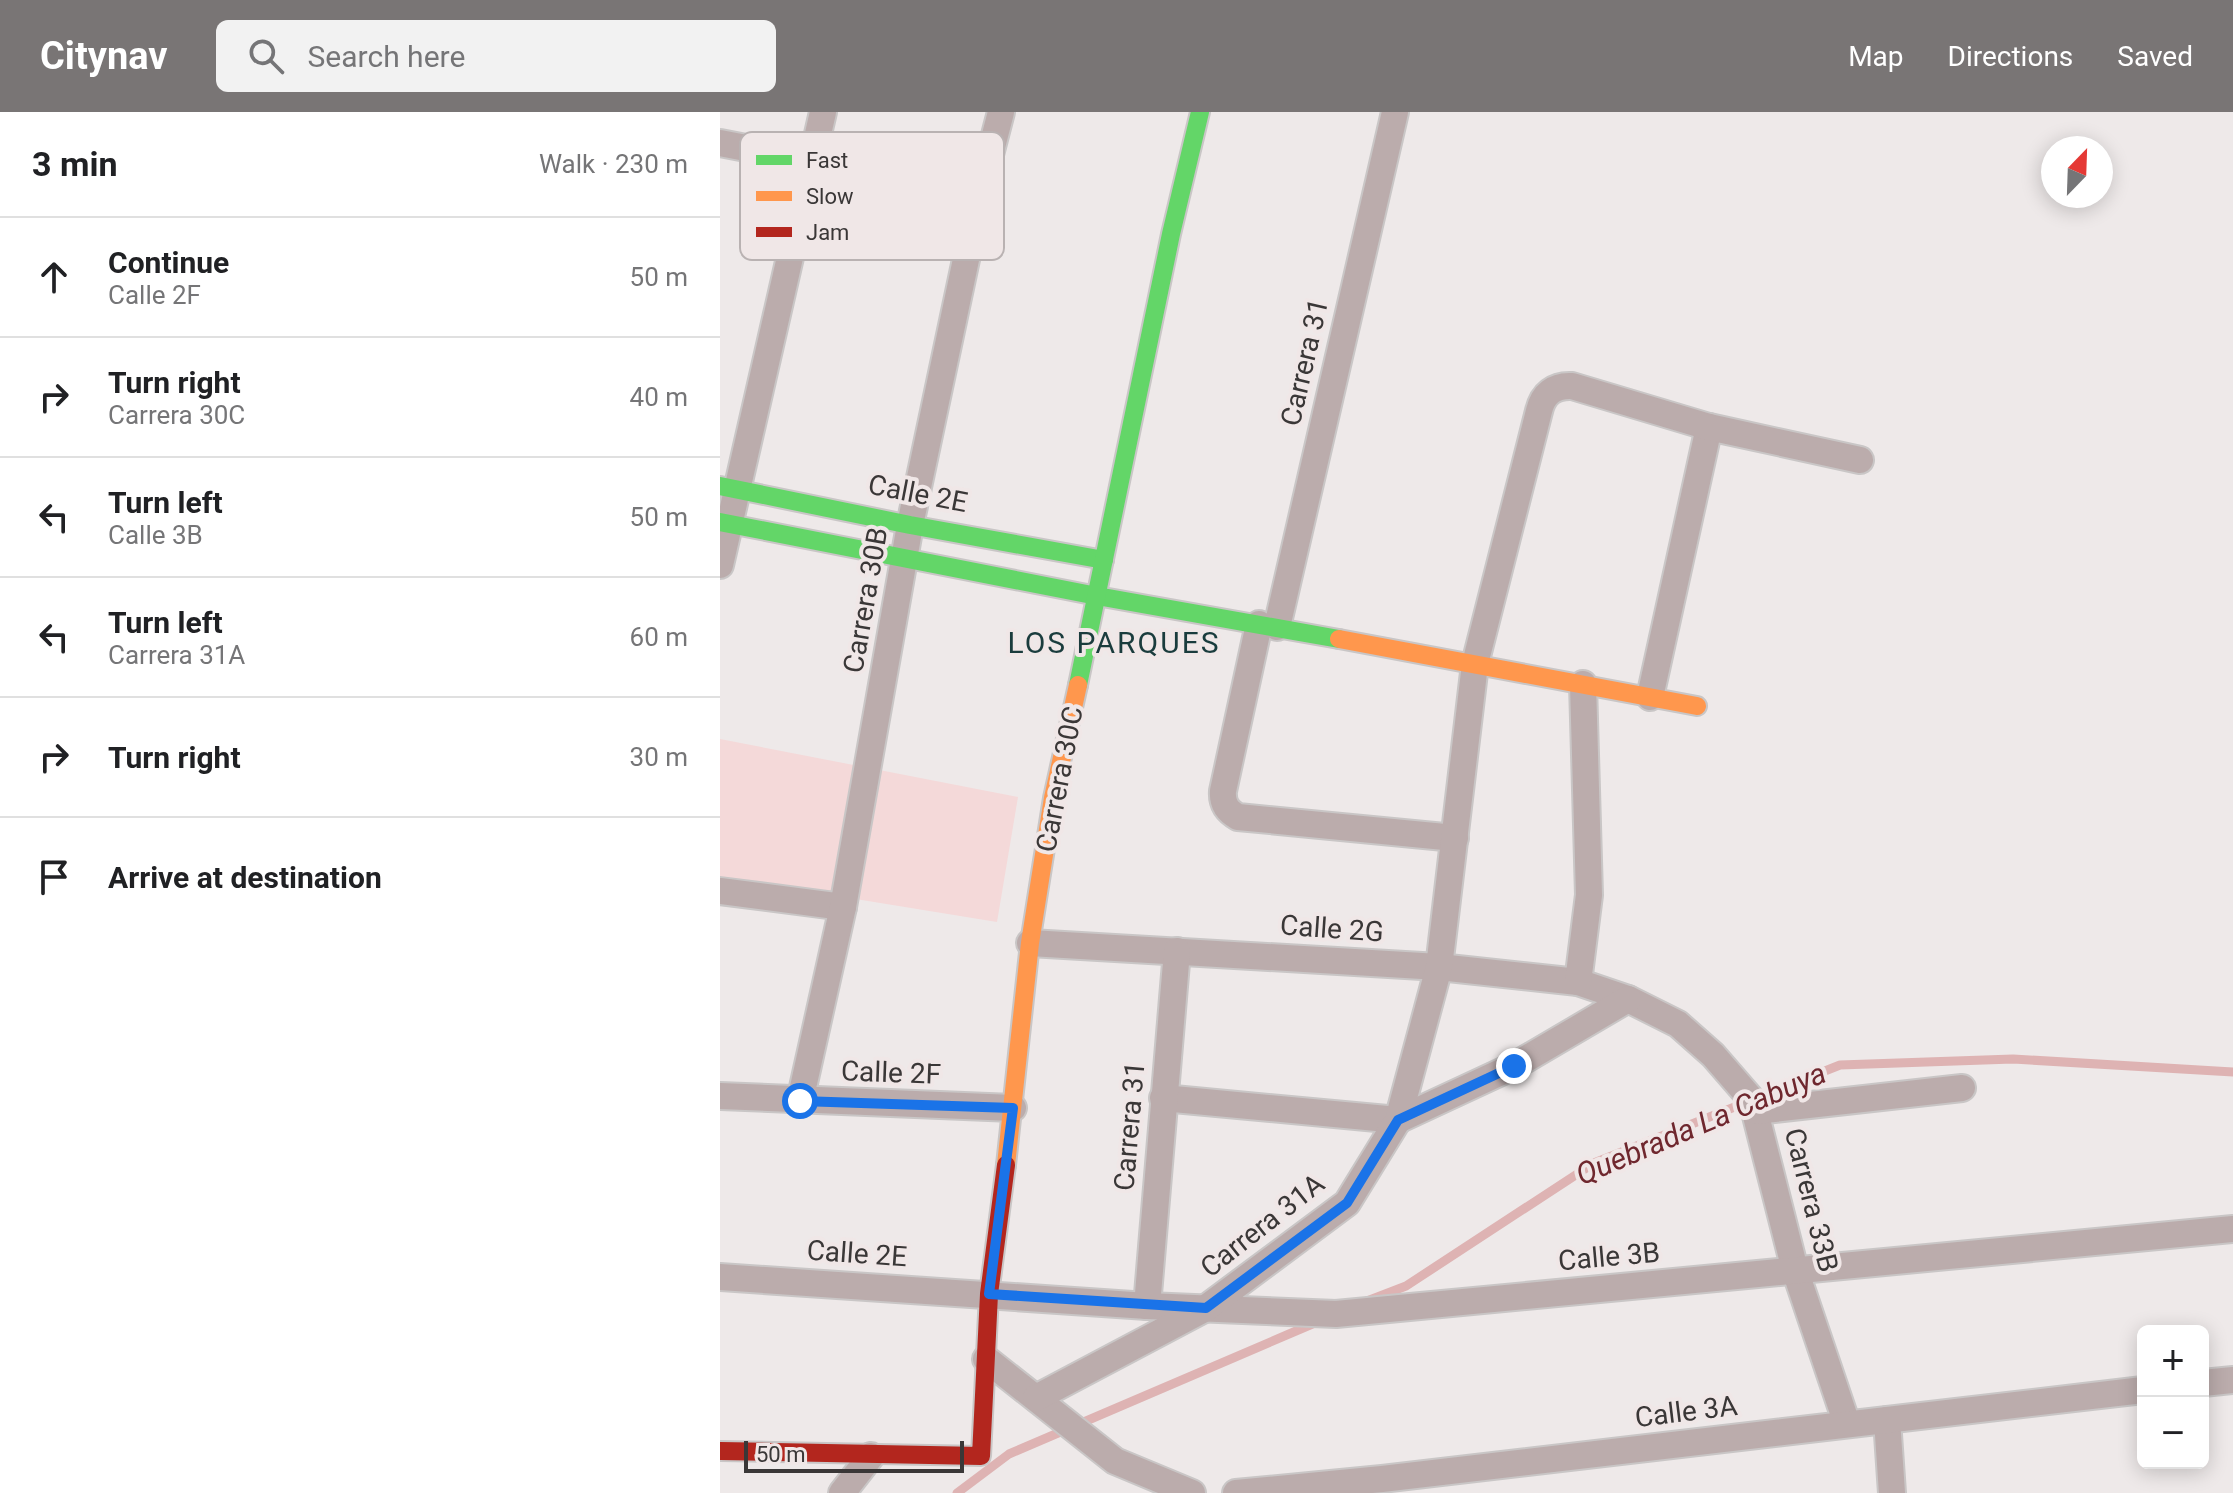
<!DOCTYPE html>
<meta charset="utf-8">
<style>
body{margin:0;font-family:Roboto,sans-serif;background:#f2f2f2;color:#202124}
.controls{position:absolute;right:24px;bottom:24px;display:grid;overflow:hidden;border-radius:12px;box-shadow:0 4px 20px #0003}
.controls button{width:72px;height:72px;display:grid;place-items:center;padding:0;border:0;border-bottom:2px solid #e0e0e0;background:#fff;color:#202124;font:40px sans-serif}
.compass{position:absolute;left:1321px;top:24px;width:72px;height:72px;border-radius:50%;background:#fff;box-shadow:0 4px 20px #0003;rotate:23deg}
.scale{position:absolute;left:24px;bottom:20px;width:220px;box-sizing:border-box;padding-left:8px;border:4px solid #3a3737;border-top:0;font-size:22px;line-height:28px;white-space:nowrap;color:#3a3737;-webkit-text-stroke:6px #f0e7e7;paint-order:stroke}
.stop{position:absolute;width:24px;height:24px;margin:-18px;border:6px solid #1a73e8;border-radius:50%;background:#fff}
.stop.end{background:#1a73e8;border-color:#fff;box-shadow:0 2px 8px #0008}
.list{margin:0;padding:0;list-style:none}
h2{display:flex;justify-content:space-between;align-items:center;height:104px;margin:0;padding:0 32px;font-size:34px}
h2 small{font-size:26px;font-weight:400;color:#757577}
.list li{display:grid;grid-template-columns:52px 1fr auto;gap:24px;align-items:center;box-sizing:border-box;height:120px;padding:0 32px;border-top:2px solid #e0e0e0}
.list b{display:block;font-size:30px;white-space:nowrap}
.list p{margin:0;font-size:26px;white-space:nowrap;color:#757577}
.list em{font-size:26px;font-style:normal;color:#757577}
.icon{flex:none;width:44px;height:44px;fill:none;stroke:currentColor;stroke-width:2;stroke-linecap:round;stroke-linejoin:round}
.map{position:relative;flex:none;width:1513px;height:1381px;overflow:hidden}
header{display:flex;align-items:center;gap:48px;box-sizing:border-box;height:112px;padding:0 40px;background:#797575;color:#fff}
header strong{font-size:38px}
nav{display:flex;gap:44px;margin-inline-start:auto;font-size:28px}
.search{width:560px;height:72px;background:#f2f2f2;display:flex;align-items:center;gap:20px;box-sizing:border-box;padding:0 28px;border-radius:12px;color:#757577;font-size:30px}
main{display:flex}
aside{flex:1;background:#fff}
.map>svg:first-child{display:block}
</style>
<header>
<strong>Citynav</strong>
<div class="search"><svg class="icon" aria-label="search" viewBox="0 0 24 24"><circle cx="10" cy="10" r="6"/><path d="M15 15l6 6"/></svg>Search here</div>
<nav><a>Map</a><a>Directions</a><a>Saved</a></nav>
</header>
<main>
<aside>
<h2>3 min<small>Walk · 230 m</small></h2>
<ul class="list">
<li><svg class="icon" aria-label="ahead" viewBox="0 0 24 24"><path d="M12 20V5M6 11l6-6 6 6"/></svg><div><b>Continue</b><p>Calle 2F</p></div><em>50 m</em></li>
<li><svg class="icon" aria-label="right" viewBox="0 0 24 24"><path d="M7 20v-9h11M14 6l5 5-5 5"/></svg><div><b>Turn right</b><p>Carrera 30C</p></div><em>40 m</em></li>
<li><svg class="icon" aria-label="left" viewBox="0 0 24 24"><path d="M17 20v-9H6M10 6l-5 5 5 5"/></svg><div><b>Turn left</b><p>Calle 3B</p></div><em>50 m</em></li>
<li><svg class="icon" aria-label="left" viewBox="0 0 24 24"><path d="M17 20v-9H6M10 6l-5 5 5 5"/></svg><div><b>Turn left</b><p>Carrera 31A</p></div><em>60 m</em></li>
<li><svg class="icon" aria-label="right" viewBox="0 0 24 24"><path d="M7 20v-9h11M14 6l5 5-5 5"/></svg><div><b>Turn right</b></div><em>30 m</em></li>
<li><svg class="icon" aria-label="arrive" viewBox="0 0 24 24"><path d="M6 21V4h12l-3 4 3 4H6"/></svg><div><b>Arrive at destination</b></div></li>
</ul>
</aside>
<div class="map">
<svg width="1513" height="1381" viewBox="0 0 1513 1381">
<rect width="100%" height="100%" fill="#eee9e9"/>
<polygon fill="#f4d9d9" points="0,627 298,685 277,810 0,765"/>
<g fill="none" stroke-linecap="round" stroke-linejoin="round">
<g stroke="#deb3b3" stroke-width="9">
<polyline points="647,1189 686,1174 874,1051 1120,953 1293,947 1513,960"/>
<polyline points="237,1381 289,1342 597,1210"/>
</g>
<g stroke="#c9c6c6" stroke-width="30">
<g id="street">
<polyline points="0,31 260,81"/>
<polyline points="0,453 103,0"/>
<path d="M 539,512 L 503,679 C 502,692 507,699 518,705 L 735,726"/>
<polyline points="557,515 675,0"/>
<polyline points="930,585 989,315"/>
<polyline points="0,779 123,795"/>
<polyline points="310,831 719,855 858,870 908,887 958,912 993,943 1032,988 1075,1158 1127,1312"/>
<polyline points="858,870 869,783 863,572"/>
<polyline points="0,984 293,996"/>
<polyline points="443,986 678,1008 794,954 908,887"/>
<polyline points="80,989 123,795 190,413 260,81 281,0"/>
<polyline points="1036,999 1242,976"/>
<polyline points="0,1165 427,1194 616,1202 1513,1117"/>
<polyline points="427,1194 457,839"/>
<polyline points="266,1247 395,1349 472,1381"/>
<polyline points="1483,1271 1513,1268"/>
<path d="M 316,1286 L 486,1196 L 627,1091 L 678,1008 L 719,855 L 755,552 L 819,299 C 823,282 834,273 852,274 L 989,315 L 1140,348"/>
<polyline points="1167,1308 1172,1381"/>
<polyline points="122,1381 151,1344"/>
<polyline points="516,1381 662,1367 1423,1278"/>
</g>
</g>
<g stroke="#c9c6c6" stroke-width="22">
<g id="fast">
<polyline points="0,374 190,413 384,448"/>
<polyline points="0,410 377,484 619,527"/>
<polyline points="358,573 451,122 480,0"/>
</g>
</g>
<g stroke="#c9c6c6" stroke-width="22">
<g id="slow">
<polyline points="619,527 977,594"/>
<polyline points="286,1053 310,831 333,686 358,573"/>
</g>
</g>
<g stroke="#c9c6c6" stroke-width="22">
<polyline id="jam" points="0,1339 261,1344 269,1182 286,1053"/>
</g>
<use href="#street" stroke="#bbacac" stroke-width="26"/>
<use href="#fast" stroke="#63d668" stroke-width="18"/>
<use href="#slow" stroke="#ff974d" stroke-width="18"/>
<use href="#jam" stroke="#b3261e" stroke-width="18"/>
</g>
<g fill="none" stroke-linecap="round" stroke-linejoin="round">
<polyline stroke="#1a73e8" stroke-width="10" points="80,989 293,996 269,1182 486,1196 627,1091 678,1008 794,954"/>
</g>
<g text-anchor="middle" stroke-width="8" stroke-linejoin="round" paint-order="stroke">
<g font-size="28" fill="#3a3737" stroke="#f0e7e7">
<text transform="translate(584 250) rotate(-77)" y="10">Carrera 31</text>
<text transform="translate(198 381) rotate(11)" y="10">Calle 2E</text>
<text transform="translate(145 488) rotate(-80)" y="10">Carrera 30B</text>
<text transform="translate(339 667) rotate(-79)" y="10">Carrera 30C</text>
<text transform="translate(612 816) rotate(4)" y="10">Calle 2G</text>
<text transform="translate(171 960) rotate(2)" y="10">Calle 2F</text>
<text transform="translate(409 1014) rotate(-85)" y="10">Carrera 31</text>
<text transform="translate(1092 1088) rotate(76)" y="10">Carrera 33B</text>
<text transform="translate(542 1113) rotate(-38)" y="10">Carrera 31A</text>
<text transform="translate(137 1141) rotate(4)" y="10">Calle 2E</text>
<text transform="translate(889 1144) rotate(-5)" y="10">Calle 3B</text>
<text transform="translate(966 1299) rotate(-7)" y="10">Calle 3A</text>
</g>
<g font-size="30" letter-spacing="2" fill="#1a3c3d" stroke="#f0e7e7">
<text x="394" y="541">LOS PARQUES</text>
</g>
<g font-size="30" font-style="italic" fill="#6f272e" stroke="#f0e7e7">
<text transform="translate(981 1012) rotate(-23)" y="10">Quebrada La Cabuya</text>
</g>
</g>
<rect x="20" y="20" width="264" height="128" rx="12" fill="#f0e7e7" stroke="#b9b2b2" stroke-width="2"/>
<rect x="36" y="43" width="36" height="10" fill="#63d668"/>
<rect x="36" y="79" width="36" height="10" fill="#ff974d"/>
<rect x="36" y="115" width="36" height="10" fill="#b3261e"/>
<g font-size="22" fill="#3a3737">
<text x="86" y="56">Fast</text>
<text x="86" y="92">Slow</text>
<text x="86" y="128">Jam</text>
</g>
</svg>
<div class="controls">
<button>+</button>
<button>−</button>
</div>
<svg class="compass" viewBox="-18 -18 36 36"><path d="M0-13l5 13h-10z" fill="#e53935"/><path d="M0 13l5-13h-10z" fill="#757577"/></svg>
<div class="scale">50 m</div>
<div class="stop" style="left:80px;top:989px"></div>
<div class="stop end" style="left:794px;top:954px"></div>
</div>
</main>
